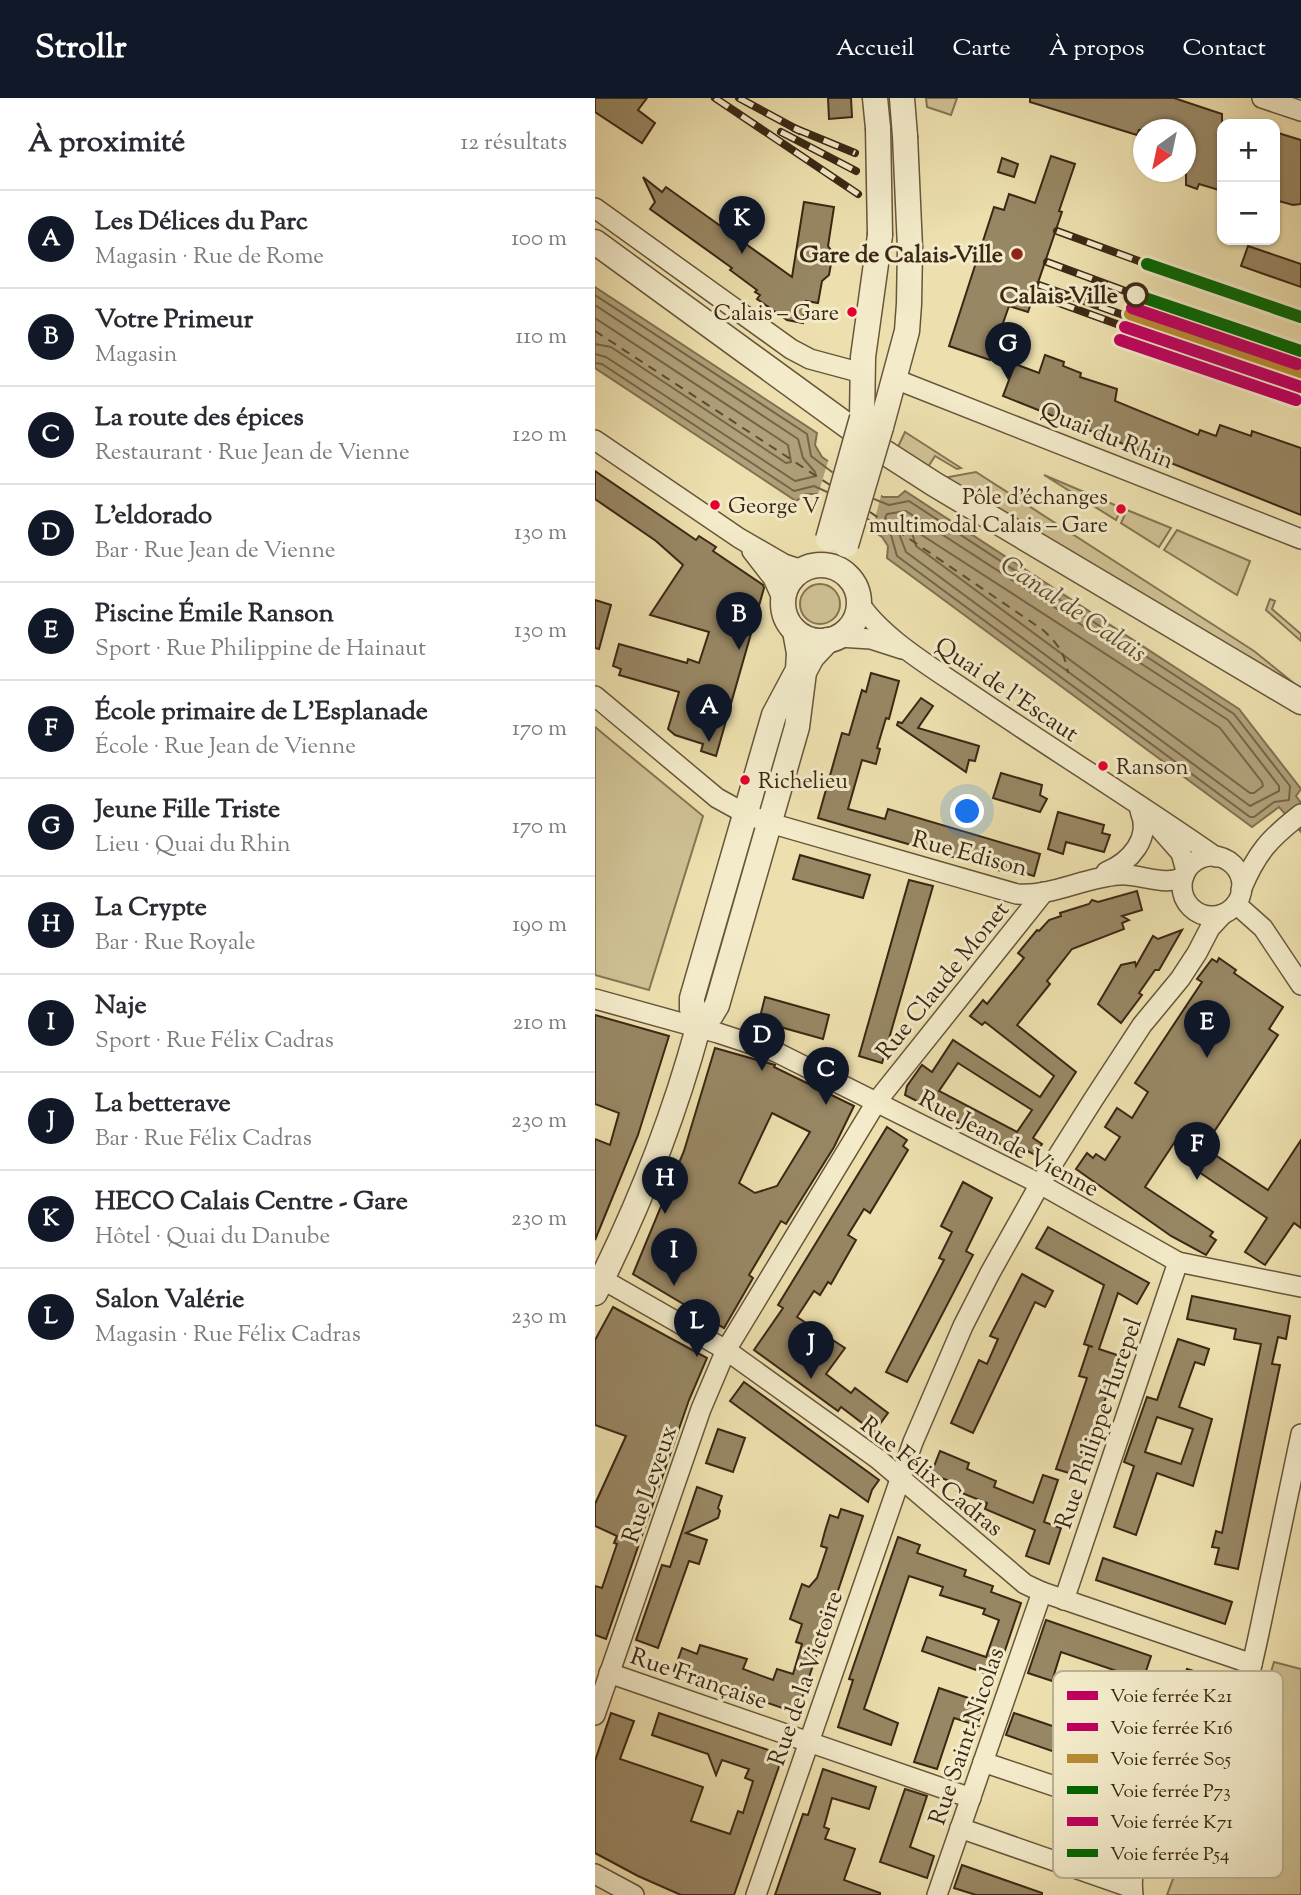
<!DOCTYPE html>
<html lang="fr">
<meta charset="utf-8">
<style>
body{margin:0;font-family:"Sorts Mill Goudy",serif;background:#f7f7f7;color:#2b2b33}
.controls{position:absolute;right:21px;top:21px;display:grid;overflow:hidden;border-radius:14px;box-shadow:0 2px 5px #0004}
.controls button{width:63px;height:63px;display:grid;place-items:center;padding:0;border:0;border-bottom:2px solid #e1e1e2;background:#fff;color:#2b2b33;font:35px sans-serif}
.compass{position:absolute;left:538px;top:21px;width:63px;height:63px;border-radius:50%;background:#fff;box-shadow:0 2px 5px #0004;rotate:213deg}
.you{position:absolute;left:373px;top:714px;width:24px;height:24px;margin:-18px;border:5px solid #fff;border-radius:50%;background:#1a73e8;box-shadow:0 0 0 10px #1a73e833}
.badge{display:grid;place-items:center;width:46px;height:46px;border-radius:50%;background:#111827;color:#fff;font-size:23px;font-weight:700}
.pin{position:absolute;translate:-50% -58px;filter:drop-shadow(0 2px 4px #0008)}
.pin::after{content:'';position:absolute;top:37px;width:24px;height:21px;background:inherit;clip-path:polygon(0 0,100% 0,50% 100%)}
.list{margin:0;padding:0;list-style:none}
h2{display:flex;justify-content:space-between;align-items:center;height:91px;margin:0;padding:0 28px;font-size:30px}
h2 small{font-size:23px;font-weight:400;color:#7c7c81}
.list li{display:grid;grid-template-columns:46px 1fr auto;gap:21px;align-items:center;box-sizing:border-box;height:98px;padding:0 28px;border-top:2px solid #e1e1e2}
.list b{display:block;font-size:26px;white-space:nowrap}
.list p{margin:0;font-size:23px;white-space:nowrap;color:#7c7c81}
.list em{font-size:23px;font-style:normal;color:#7c7c81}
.map{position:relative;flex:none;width:706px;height:1797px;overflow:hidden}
header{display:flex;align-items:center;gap:42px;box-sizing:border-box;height:98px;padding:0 35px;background:#111827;color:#fff}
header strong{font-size:33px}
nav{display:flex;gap:38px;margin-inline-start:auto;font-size:24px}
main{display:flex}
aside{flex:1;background:#fff}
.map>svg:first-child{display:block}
</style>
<header>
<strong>Strollr</strong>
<nav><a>Accueil</a><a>Carte</a><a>À propos</a><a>Contact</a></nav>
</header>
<main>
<aside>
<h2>À proximité<small>12 résultats</small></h2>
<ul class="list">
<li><span class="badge">A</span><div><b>Les Délices du Parc</b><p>Magasin · Rue de Rome</p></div><em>100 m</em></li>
<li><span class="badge">B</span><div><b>Votre Primeur</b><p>Magasin</p></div><em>110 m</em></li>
<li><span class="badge">C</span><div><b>La route des épices</b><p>Restaurant · Rue Jean de Vienne</p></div><em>120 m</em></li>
<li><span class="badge">D</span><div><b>L'eldorado</b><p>Bar · Rue Jean de Vienne</p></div><em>130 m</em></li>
<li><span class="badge">E</span><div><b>Piscine Émile Ranson</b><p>Sport · Rue Philippine de Hainaut</p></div><em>130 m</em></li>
<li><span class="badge">F</span><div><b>École primaire de L'Esplanade</b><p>École · Rue Jean de Vienne</p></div><em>170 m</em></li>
<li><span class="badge">G</span><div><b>Jeune Fille Triste</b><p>Lieu · Quai du Rhin</p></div><em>170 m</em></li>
<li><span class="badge">H</span><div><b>La Crypte</b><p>Bar · Rue Royale</p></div><em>190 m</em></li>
<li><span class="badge">I</span><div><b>Naje</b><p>Sport · Rue Félix Cadras</p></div><em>210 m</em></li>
<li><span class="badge">J</span><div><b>La betterave</b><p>Bar · Rue Félix Cadras</p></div><em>230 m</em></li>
<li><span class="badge">K</span><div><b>HECO Calais Centre - Gare</b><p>Hôtel · Quai du Danube</p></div><em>230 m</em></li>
<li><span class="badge">L</span><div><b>Salon Valérie</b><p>Magasin · Rue Félix Cadras</p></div><em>230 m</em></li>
</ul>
</aside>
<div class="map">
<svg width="706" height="1797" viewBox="0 0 706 1797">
<rect width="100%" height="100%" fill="#ede0ae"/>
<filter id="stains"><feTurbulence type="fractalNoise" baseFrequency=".00286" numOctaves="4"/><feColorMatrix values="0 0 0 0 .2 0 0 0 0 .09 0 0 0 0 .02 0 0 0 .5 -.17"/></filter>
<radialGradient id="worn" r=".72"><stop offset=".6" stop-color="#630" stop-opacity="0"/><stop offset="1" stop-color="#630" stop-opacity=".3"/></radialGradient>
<g fill="#cfc194" stroke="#857454" stroke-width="2">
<polygon points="331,0 362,0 356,17 332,9"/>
<polygon points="310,334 366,370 362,371 340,358 333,369 300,355"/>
<polygon points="381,374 659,553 706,591 343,381"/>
<polygon points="449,377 527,410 521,422"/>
<polygon points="532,412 576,430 564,449 526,425"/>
<polygon points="582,432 655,463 642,497 569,452"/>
<circle cx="225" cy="506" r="20"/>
<polygon points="675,501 680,503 677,511 706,536 706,543 671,512"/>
<polygon points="0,629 108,718 54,892 0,877"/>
<polygon points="679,1564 706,1571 706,1797 572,1797 595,1735 644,1661 664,1613"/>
</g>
<polygon fill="#b0a17a" stroke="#817051" stroke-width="2" points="0,189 222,335 220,347 227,359 288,399 303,399 310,393 644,611 706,691 701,698 706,705 706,734 684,709 657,729 292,460 293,448 287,439 221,396 211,396 201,403 0,270"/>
<polygon fill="#ede0ae" points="234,360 287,394 276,435 222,400"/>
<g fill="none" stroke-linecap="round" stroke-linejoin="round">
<g stroke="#766447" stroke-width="2">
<polyline points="0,197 212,336 216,358 237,374"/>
<polyline points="0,207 203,341 208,360 220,374 221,378 200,383 11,259 0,256"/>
<polyline points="0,220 193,347 196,364 191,365 16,249 0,246"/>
<polyline points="0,265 7,266 199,393 219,388 232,394"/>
<polygon points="311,413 633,622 684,688 684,693 655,708 311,454 303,433 290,420 292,416"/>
<polyline points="273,421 296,437 302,458 655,719 659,719 679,704 694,702 695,688 639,616 314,403 294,407 279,401"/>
<polygon points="319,432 625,630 667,684 668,688 659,695 655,695 321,448 317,435"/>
</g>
<g stroke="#5e4c33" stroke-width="2" stroke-dasharray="9 7" stroke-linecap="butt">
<polyline points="0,233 235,387"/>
<path d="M 275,414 L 448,532 C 462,545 470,555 473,575"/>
</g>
</g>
<g fill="#988764" stroke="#3b2714" stroke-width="2" fill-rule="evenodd">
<polygon points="0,0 52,0 43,12 60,25 47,45 0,14"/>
<polygon points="233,0 256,0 257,19 234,21"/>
<polygon points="435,0 579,0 627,16 627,93 604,86 602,91 591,87 591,32 544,32 542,37 435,4"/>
<polygon points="680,34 706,42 706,106 698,107 680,102"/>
<polygon points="456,58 480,66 464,113 467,114 433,214 414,208 395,262 354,248 399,109 409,112 414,96 440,105"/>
<polygon points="407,60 423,66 419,79 403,74"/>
<polygon points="48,79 67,94 71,89 197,179 209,104 239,109 233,148 238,155 234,177 227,183 223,205 211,203 208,225 192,222 162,201 165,197 160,194 162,192 135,172 137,170 55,111 60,104"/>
<polygon points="653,148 706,166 706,189 646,168"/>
<polygon points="450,257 469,264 468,268 486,275 485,279 522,291 520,303 603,337 605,332 621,338 625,327 656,338 657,333 706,350 706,417 408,298 420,266 444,275"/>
<polygon points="0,373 101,442 104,438 121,449 118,453 168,487 169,490 121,658 106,653 108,646 80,637 73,631 84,594 24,577 26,571 18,568 24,546 92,565 93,561 104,565 114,534 55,517 88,467 61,443 0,401"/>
<polygon points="0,502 16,507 4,551 0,550"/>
<polygon points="276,575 304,583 294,621 291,620 282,650 285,651 281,666 267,662 253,711 290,721 293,711 445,756 439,778 412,770 410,774 223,720 247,635 254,637 267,592 271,594"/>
<polygon points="326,600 338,608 323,630 384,648 380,663 374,662 371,674 302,627 303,624 307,625"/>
<polygon points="406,675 447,687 445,697 452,701 445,714 398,700"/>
<polygon points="463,714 509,727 507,735 515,737 509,754 471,744 468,756 453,751"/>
<polygon points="205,757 275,777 268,800 198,781"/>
<polygon points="314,782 338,788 287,965 264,958"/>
<path d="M 542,793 L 547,812 L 527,818 L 534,822 L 527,825 L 529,831 L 477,851 L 452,883 L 455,886 L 422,927 L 481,974 L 438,1040 L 447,1046 L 440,1057 L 425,1049 L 423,1053 L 413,1050 L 310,997 L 312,988 L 327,967 L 337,974 L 358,942 L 445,999 L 459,978 L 390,924 L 387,927 L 375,918 L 388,902 L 392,906 L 429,860 L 423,855 L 442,832 L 444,833 L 454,822 L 466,818 L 465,815 L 494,806 L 497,802 L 503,804 ZM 363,965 L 437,1012 L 422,1034 L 344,993 Z"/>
<polygon points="587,832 564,872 560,872 544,895 547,897 526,925 503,906 526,867 540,864 541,868 558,838 563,841"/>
<polygon points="624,860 641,872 639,875 688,909 674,931 683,937 611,1046 581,1042 550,1089 618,1134 615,1138 621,1142 611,1157 576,1138 481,1071 492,1055 498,1060 501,1056 510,1062 525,1039 510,1029 522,1010 537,1020 553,994 540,985 607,884 602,881 617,861 622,864"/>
<polygon points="170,899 234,917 228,941 164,923"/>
<polygon points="0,917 74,938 43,1037 0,1142 0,1041 15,1047 24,1015 0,1006"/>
<path d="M 120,950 L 180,967 L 179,969 L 259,1008 L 239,1049 L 191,1126 L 186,1123 L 154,1177 L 158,1180 L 129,1230 L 38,1176 L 89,1053 ZM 177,1015 L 215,1034 L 182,1088 L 160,1095 L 144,1085 Z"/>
<polygon points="292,1029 312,1042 308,1048 313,1052 275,1115 269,1111 253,1137 261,1142 236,1186 233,1184 225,1197 219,1193 202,1219 250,1250 231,1276 256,1295 260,1290 293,1315 279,1334 246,1309 243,1313 159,1252 188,1210 183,1207"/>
<polygon points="706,1042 706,1130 699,1125 670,1167 650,1154 672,1120 601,1072 614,1053 673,1092"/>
<polygon points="368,1084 397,1100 371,1153 378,1157 312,1284 291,1274 349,1162 344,1160 357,1134 346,1128"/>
<polygon points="453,1129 554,1185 542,1206 523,1195 504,1251 525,1258 484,1378 461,1371 492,1280 484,1278 494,1248 498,1249 489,1246 509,1187 441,1150"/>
<polygon points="427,1176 458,1193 450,1209 440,1204 378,1335 356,1325 384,1262 392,1266 403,1241 395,1238"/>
<polygon points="597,1198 695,1218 691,1241 683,1239 677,1266 685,1267 643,1471 620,1466 624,1450 617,1449 621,1433 627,1435 666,1246 639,1241 641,1231 592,1221"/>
<polygon points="18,1209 112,1260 94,1302 11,1541 0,1537 0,1488 7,1490 22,1446 19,1445 22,1438 0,1428 0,1406 31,1338 0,1327 0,1242"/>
<path d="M 583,1241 L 614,1251 L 609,1267 L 600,1264 L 584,1309 L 617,1321 L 598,1388 L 562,1375 L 541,1437 L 519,1429 L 539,1368 L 529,1364 L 552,1299 L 562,1302 ZM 562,1319 L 598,1331 L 586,1366 L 550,1354 Z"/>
<polygon points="149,1284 284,1382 277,1392 273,1404 135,1303"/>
<polygon points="123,1331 150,1340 138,1374 111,1365"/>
<polygon points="345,1353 374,1365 372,1371 401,1383 399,1389 438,1405 448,1377 463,1382 449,1424 466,1430 454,1466 431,1458 440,1432 390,1411 392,1405 362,1393 365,1387 336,1376"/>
<polygon points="102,1389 127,1398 123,1410 125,1413 123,1420 91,1435 112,1442 104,1466 94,1463 63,1550 41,1542 67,1467 75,1469"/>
<polygon points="246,1411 268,1418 202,1615 79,1573 87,1550 102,1556 105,1547 152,1561 148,1571 178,1582 182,1571 198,1576 207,1546 201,1544 207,1526 195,1521 207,1486 214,1489 222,1480 232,1450 226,1448 230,1433 235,1417 243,1420"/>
<polygon points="303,1439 325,1447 322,1455 371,1472 369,1478 398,1488 396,1494 426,1505 401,1579 327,1553 332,1539 391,1559 404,1522 388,1516 390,1511 345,1497 348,1489 314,1478 269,1611 303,1625 296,1647 243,1629 258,1582 254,1581"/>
<polygon points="508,1460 637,1504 630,1526 501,1482"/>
<polygon points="451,1522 556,1558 548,1582 466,1554 457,1583 433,1575"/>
<polygon points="592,1571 615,1578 592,1644 526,1677 411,1637 419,1615 525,1651 573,1627"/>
<polygon points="344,1590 391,1606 384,1628 359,1620 342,1671 319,1664"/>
<polygon points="16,1615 39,1623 25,1661 108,1689 96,1723 135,1736 143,1713 148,1715 158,1683 150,1680 154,1671 127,1662 121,1677 113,1656 57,1637 64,1615 188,1657 139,1797 86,1797 43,1778 0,1755 0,1663"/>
<polygon points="228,1671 281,1689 274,1711 237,1700 229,1729 234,1731 230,1741 260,1751 249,1782 285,1795 285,1797 180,1797 208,1716 213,1717"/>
<polygon points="310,1691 332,1698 315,1749 339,1758 332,1780 285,1764"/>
<polygon points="367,1767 447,1795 447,1797 381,1797 359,1790"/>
</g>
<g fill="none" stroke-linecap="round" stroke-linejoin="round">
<g stroke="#68553a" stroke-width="22">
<g id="minor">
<polyline points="667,0 706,13"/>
<polyline points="0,110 196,251 215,261 267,275"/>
<polyline points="300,281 706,441"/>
<polyline points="0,342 144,440 189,466 207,472"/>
<polyline points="157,453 178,480 188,502"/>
<path d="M 263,503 C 285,539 338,570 373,594 C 455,650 539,702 621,759"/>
<polyline points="244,539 276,541 307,551"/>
<path d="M 0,598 L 122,700 L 151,716 L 175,725 L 422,796 C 456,799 490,779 524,777 C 544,775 572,790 589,778"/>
<polyline points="564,730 586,755 591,773"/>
<circle cx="617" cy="788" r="30"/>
<path d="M 511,774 C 535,764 557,740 545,713"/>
<path d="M 646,792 C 662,754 674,741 706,716"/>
<polyline points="641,806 668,830 706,887"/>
<polyline points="0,901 123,935 181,954 445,1086 583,1164 706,1189"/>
<polyline points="0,1177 131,1252 283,1361 430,1486 447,1494 657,1566"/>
<polyline points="469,1502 583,1164"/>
<polyline points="14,1575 376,1700"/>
<polyline points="0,1617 106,1311 131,1252 282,1003 449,794"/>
<polyline points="388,1664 560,1722"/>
<polyline points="365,1730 537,1790"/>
<polyline points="0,1776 39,1797"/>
<polyline points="161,1797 318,1344 368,1228 395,1175 445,1086 498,1002 547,927 585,881 602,855 615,830 628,816"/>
<polyline points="342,1797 447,1494"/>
<path d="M 538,1797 C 530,1719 593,1710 625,1654 C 651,1608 660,1553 671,1502 C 683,1447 694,1391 706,1336"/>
</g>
</g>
<g stroke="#68553a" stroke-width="27">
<g id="tertiary">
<polyline points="280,0 283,30"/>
<polyline points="307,0 310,38"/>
<polyline points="0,144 283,350 339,386 706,604"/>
<polyline points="267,320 268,259 285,137"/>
<polyline points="286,329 312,233 314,206 315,150"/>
<circle cx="226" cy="505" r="38"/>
<polyline points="103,930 97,911 97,900 179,617 203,572 204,555 200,533"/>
<polyline points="103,930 116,917 122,907 202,629 209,574 217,559 233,542"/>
<path d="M 0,1195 C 43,1110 78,1022 103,930"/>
</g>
</g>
<use href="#minor" stroke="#f3ebca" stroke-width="19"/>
<use href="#tertiary" stroke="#f3ebca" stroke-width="24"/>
<g stroke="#3b2714" stroke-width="8">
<g id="rail">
<polyline points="120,0 263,96"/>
<polyline points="144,0 205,33"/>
<polyline points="199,30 260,55"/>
<polyline points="186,34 261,73"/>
<polyline points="462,133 552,166"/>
<polyline points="452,164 541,197"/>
<polyline points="444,187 534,219"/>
<polyline points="464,205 530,229"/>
</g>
</g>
<use href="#rail" stroke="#f3ebca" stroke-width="5" stroke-dasharray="16" stroke-linecap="butt"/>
<g stroke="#68553a" stroke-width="27" stroke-linecap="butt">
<g id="tertiary-bridge">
<polyline points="283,30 285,137"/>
<polyline points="310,38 315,150"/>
<polyline points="233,441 267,320"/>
<polyline points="251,447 286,329"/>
</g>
</g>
<use href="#tertiary-bridge" stroke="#f3ebca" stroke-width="24"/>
<g stroke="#f3ebca" stroke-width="18">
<polyline id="rail-1" points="530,229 706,289"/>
</g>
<g stroke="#f3ebca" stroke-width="18">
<polyline id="rail-2" points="525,242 701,302"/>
</g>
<g stroke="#f3ebca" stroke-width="18">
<polyline id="rail-3" points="535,216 706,274"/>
</g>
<g stroke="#f3ebca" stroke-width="18">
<polyline id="rail-4" points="541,197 706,253"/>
</g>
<g stroke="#f3ebca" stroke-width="18">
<polyline id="rail-5" points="537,210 702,266"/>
</g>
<g stroke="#f3ebca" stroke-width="18">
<polyline id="rail-6" points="552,166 706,219"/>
</g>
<use href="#rail-1" stroke="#bf005f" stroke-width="12"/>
<use href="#rail-2" stroke="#bf005f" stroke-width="12"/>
<use href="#rail-3" stroke="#b98b33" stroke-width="12"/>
<use href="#rail-4" stroke="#060" stroke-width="12"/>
<use href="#rail-5" stroke="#bf005f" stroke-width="12"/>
<use href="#rail-6" stroke="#060" stroke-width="12"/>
</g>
<circle fill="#8f2418" stroke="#f3ebca" stroke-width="2.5" cx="422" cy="156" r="7"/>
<circle fill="#f3ebca" stroke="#3b2714" stroke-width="3.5" cx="541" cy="197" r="11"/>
<g fill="#e4002b" stroke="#f3ebca" stroke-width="2.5">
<circle cx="257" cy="214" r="6"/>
<circle cx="120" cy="407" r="6"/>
<circle cx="526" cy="411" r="6"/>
<circle cx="508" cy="668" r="6"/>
<circle cx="150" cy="682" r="6"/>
</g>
<g text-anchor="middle" stroke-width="6" stroke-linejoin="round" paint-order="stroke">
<g font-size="22" fill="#3b2714" stroke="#f3ebca" text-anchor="start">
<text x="244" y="222" text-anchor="end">Calais – Gare</text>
<text x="513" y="406" text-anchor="end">Pôle d'échanges<tspan x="513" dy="28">multimodal Calais – Gare</tspan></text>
<text x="133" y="415">George V</text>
<text x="521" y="676">Ranson</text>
<text x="163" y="690">Richelieu</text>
</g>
<g font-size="24" font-weight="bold" fill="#3b2714" stroke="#f3ebca" text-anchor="end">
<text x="408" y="164">Gare de Calais-Ville</text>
</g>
<g font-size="24" font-weight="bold" fill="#3b2714" stroke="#f3ebca" text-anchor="end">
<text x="523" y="205">Calais-Ville</text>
</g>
<g font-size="24" fill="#3b2714" stroke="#f3ebca">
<text transform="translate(512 337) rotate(22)" y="8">Quai du Rhin</text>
<text transform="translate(412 591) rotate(34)" y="8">Quai de l'Escaut</text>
<text transform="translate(375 755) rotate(15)" y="8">Rue Edison</text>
<text transform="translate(347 882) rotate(-51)" y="8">Rue Claude Monet</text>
<text transform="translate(414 1045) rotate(28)" y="8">Rue Jean de Vienne</text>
<text transform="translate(503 1325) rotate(-71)" y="8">Rue Philippe Hurepel</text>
<text transform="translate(337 1378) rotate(39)" y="8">Rue Félix Cadras</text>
<text transform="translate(54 1386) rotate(-71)" y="8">Rue Leveux</text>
<text transform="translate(104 1580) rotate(19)" y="8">Rue Française</text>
<text transform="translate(210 1580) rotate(-71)" y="8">Rue de la Victoire</text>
<text transform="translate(371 1638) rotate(-71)" y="8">Rue Saint-Nicolas</text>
</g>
<g font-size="26" font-style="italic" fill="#5e4c33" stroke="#f3ebca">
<text transform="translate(479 510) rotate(34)" y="9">Canal de Calais</text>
</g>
</g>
<rect x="458" y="1573" width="230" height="207" rx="10" fill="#f3ebca" stroke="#bcb093" stroke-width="2"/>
<rect x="472" y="1593" width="31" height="9" fill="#bf005f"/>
<rect x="472" y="1625" width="31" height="8" fill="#bf005f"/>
<rect x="472" y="1656" width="31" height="9" fill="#b98b33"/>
<rect x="472" y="1688" width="31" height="8" fill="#060"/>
<rect x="472" y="1719" width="31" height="9" fill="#bf005f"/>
<rect x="472" y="1751" width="31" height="8" fill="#060"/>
<g font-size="19" fill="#3b2714">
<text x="515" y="1604">Voie ferrée K21</text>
<text x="515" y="1636">Voie ferrée K16</text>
<text x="515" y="1667">Voie ferrée S05</text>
<text x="515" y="1699">Voie ferrée P73</text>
<text x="515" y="1730">Voie ferrée K71</text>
<text x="515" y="1762">Voie ferrée P54</text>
</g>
<rect width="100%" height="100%" filter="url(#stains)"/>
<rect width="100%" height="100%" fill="url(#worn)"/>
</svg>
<div class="controls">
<button>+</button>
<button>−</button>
</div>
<svg class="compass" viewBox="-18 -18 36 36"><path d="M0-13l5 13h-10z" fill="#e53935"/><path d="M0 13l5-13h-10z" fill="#7c7c81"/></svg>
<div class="you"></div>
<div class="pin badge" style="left:114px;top:644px">A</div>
<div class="pin badge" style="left:144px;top:552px">B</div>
<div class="pin badge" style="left:231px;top:1007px">C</div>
<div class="pin badge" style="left:167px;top:973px">D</div>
<div class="pin badge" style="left:612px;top:960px">E</div>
<div class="pin badge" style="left:602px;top:1082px">F</div>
<div class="pin badge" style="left:413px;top:282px">G</div>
<div class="pin badge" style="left:70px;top:1116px">H</div>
<div class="pin badge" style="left:79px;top:1188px">I</div>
<div class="pin badge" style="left:216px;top:1281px">J</div>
<div class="pin badge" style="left:147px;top:156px">K</div>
<div class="pin badge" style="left:102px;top:1259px">L</div>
</div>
</main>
